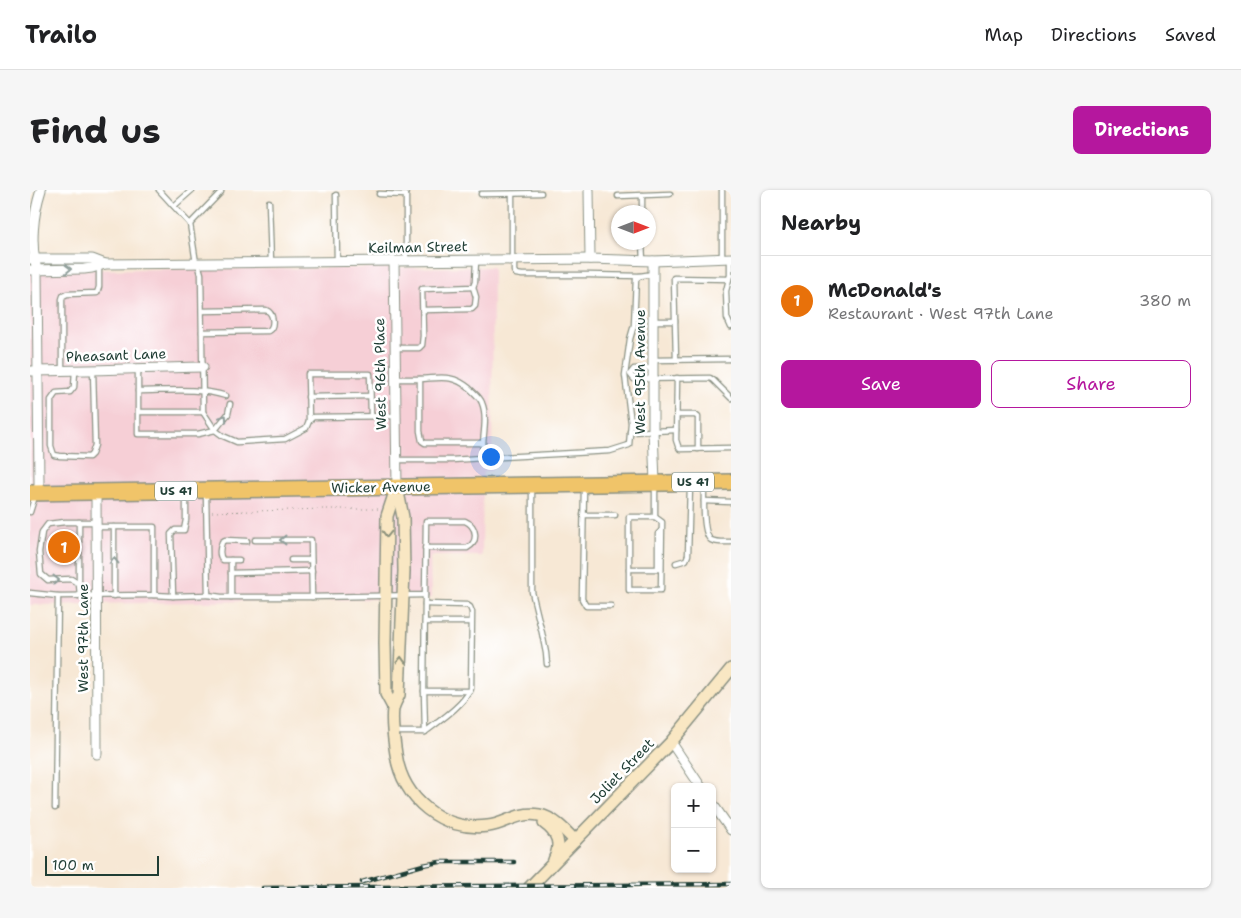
<!DOCTYPE html>
<meta charset="utf-8">
<style>
body{margin:0;font-family:"Shantell Sans",sans-serif;background:#f6f6f6;color:#202124}
.controls{position:absolute;right:15px;bottom:15px;display:grid;overflow:hidden;border-radius:8px;box-shadow:0 1px 4px #0004}
.controls button{width:45px;height:45px;display:grid;place-items:center;padding:0;border:0;border-bottom:1px solid #e0e0e0;background:#fff;color:#202124;font:25px sans-serif}
.compass{position:absolute;left:581px;top:15px;width:45px;height:45px;border-radius:50%;background:#fff;box-shadow:0 1px 4px #0004;rotate:90deg}
.scale{position:absolute;left:15px;bottom:12px;width:114px;box-sizing:border-box;padding-left:5px;border:2px solid #1f3d34;border-top:0;font-size:14px;line-height:18px;white-space:nowrap;color:#1f3d34;-webkit-text-stroke:4px #fff;paint-order:stroke}
.you{position:absolute;left:460px;top:266px;width:18px;height:18px;margin:-12px;border:4px solid #fff;border-radius:50%;background:#1a73e8;box-shadow:0 0 0 8px #1a73e833}
.badge{display:grid;place-items:center;width:32px;height:32px;border-radius:50%;background:#b5179e;color:#fff;font-size:16px;font-weight:700}
.pin{position:absolute;translate:-50% -50%;border:2px solid #fff;box-shadow:0 1px 5px #0006}
.list{margin:0;padding:0;list-style:none}
h2{display:flex;justify-content:space-between;align-items:center;height:65px;margin:0;padding:0 20px;font-size:21px}
h2 small{font-size:16px;font-weight:400;color:#757577}
.list li{display:grid;grid-template-columns:32px 1fr auto;gap:15px;align-items:center;box-sizing:border-box;height:90px;padding:0 20px;border-top:1px solid #e0e0e0}
.list b{display:block;font-size:19px;white-space:nowrap}
.list p{margin:0;font-size:16px;white-space:nowrap;color:#757577}
.list em{font-size:16px;font-style:normal;color:#757577}
.actions{display:flex;gap:10px;padding:15px 20px}
.actions a{flex:1;padding:11px 0;border:1px solid #b5179e;border-radius:8px;text-align:center;font-size:18px;color:#b5179e}
.actions .main{background:#b5179e;color:#fff}
.map{position:relative;flex:none;width:701px;height:698px;overflow:hidden;border-radius:8px}
header{display:flex;align-items:center;gap:30px;box-sizing:border-box;height:70px;padding:0 25px;background:#fff;border-bottom:1px solid #e0e0e0}
header strong{font-size:24px}
nav{display:flex;gap:28px;margin-inline-start:auto;font-size:18px}
.intro{display:flex;align-items:center;justify-content:space-between;box-sizing:border-box;height:120px;padding:0 30px}
h1{margin:0;font-size:35px}
.button{padding:12px 22px;border-radius:8px;background:#b5179e;color:#fff;font-size:18px;font-weight:700}
main{display:flex;gap:30px;padding:0 30px}
aside{flex:1;background:#fff;border-radius:8px;box-shadow:0 1px 4px #0004}
.map>svg:first-child{display:block}
</style>
<header>
<strong>Trailo</strong>
<nav><a>Map</a><a>Directions</a><a>Saved</a></nav>
</header>
<div class="intro"><h1>Find us</h1><a class="button">Directions</a></div>
<main>
<div class="map">
<svg width="701" height="698" viewBox="0 0 701 698">
<rect width="100%" height="100%" fill="#fff"/>
<filter id="ink" filterUnits="userSpaceOnUse"><feTurbulence type="fractalNoise" baseFrequency=".02" numOctaves="2"/><feDisplacementMap in="SourceGraphic" scale="10" xChannelSelector="R" yChannelSelector="G"/><feConvolveMatrix kernelMatrix="1 2 1 2 8 2 1 2 1" color-interpolation-filters="sRGB"/></filter>
<filter id="wash" filterUnits="userSpaceOnUse"><feTurbulence type="fractalNoise" baseFrequency=".0096" numOctaves="4" result="noise"/><feDisplacementMap in="SourceGraphic" scale="20" xChannelSelector="R" yChannelSelector="G"/><feGaussianBlur stdDeviation="1.12" result="paint"/><feColorMatrix in="noise" values="0 0 0 0 0 0 0 0 0 0 0 0 0 0 0 0 0 1.4 0 .05"/><feComposite in="paint" operator="in"/></filter>
<g filter="url(#wash)">
<rect width="100%" height="100%" fill="#f7e8d5"/>
<polygon fill="#f6cfd6" points="463,77 462,281 453,281 452,366 400,366 401,408 0,415 0,80"/>
</g>
<g filter="url(#ink)">
<g fill="none" stroke-linecap="round" stroke-linejoin="round">
<g stroke="#8b9284" stroke-width="7">
<g id="lane">
<polyline points="129,0 160,34 166,73"/>
<polyline points="692,0 692,69"/>
<polyline points="349,4 376,5 376,71"/>
<polyline points="451,4 511,3"/>
<polyline points="306,5 307,72"/>
<polyline points="612,5 612,22"/>
<polyline points="588,6 640,4"/>
<polyline points="239,12 241,72"/>
<polyline points="144,16 162,0"/>
<polyline points="160,34 191,2 191,0"/>
<polyline points="612,52 613,71"/>
<polyline points="700,68 700,85 696,101 697,128 701,137"/>
<polyline points="482,70 482,4"/>
<polyline points="484,70 484,81 486,84 492,85 559,85 610,86"/>
<polyline points="168,73 171,84 173,222 185,240 198,224 200,214"/>
<polyline points="393,120 442,119 445,116 446,107 443,97"/>
<path d="M 172,121 L 236,120 C 244,123 245,137 238,141 L 172,142"/>
<polyline points="623,131 645,131"/>
<polyline points="365,158 389,158 392,155 393,146 392,99 443,97 445,92 446,70"/>
<polyline points="623,170 701,169"/>
<polyline points="646,170 644,88 699,89"/>
<polyline points="622,178 604,179 600,184 604,189 680,188 683,190 701,208"/>
<polyline points="108,179 108,244 168,244 185,240 193,246 207,252 255,249 276,238 279,231 283,227 366,226"/>
<polyline points="32,181 32,109 33,106 37,104 67,103 69,97 69,76"/>
<polyline points="45,181 44,197 40,202 26,203 21,210 21,256 24,265 30,266 59,267 62,264 65,255 63,180"/>
<polyline points="647,188 646,250 648,256 650,259 701,258"/>
<polyline points="365,189 390,189 390,241 392,251 395,253 453,253 452,268 422,270 367,270"/>
<path d="M 390,189 C 411,188 422,184 439,198 C 444,203 450,207 452,213 C 457,225 454,241 453,253"/>
<path d="M 108,201 C 136,201 169,197 196,206"/>
<polyline points="278,207 340,206"/>
<polyline points="108,222 173,222"/>
<polyline points="647,225 665,225 668,227 668,259"/>
<polyline points="279,231 278,184 340,184 341,226"/>
<polyline points="600,242 646,240"/>
<polyline points="452,268 580,261 599,255 601,233 595,185 600,149 604,135 606,89 610,86 623,84"/>
<path d="M 674,296 C 674,307 672,344 681,350 C 687,353 695,352 701,352"/>
<polyline points="625,297 625,327 599,327 599,379 631,379"/>
<polyline points="554,298 552,409 556,416 581,416"/>
<polyline points="502,299 502,402 512,443 516,463 517,474"/>
<polyline points="156,304 156,330 154,340 145,340 141,344 143,406 178,405"/>
<path d="M 176,304 L 178,405 L 191,407 L 282,407 L 395,405 L 396,331 L 435,331 C 447,336 449,352 437,358 L 395,358"/>
<polyline points="674,311 701,312"/>
<polyline points="0,322 5,306"/>
<polyline points="553,325 585,325"/>
<polyline points="49,332 49,394 50,406"/>
<polyline points="84,337 84,406"/>
<polyline points="225,350 281,350 282,407"/>
<polyline points="201,370 201,407"/>
<path d="M 209,370 L 193,370 C 188,365 190,358 192,352 L 195,350 L 217,351"/>
<polyline points="261,370 281,370"/>
<polyline points="646,373 656,370 658,365 660,296"/>
<polyline points="599,379 599,400 631,400 632,332 625,327"/>
<polyline points="628,379 628,344 631,341"/>
<polyline points="201,383 282,381"/>
<polyline points="49,394 41,389 18,390 11,384 9,362 12,342 18,334 35,332 67,332"/>
<polyline points="0,403 28,406 124,405 124,337 67,337"/>
<polyline points="124,405 143,406"/>
<path d="M 395,414 L 437,415 L 440,417 L 442,422 L 441,499 C 431,517 412,529 395,542"/>
<polyline points="395,432 441,432"/>
<polyline points="394,501 440,501"/>
<polyline points="364,542 395,542 394,501 395,405"/>
<polyline points="25,618 28,406"/>
</g>
</g>
<g stroke="#8b9284" stroke-width="11">
<g id="street">
<polyline points="559,0 560,69"/>
<polyline points="0,69 62,69 75,74"/>
<polyline points="364,71 367,297"/>
<polyline points="623,71 623,240 625,293"/>
<polyline points="0,80 54,79 62,78 75,74 560,69 623,71 701,68"/>
<path d="M 0,181 C 58,181 115,178 173,177"/>
<polyline points="66,302 67,564"/>
<path d="M 7,303 L 9,295 L 7,80 C 0,55 3,25 11,0"/>
<polyline points="641,552 671,597"/>
<polyline points="682,613 701,640"/>
</g>
</g>
<g stroke="#8b9284" stroke-width="14">
<g id="secondary">
<path d="M 367,297 L 373,327 L 374,381 L 369,505 C 367,509 364,514 363,519 C 361,534 364,550 366,564 C 372,609 413,642 458,636 C 476,634 488,621 509,625 C 524,628 535,640 545,651"/>
<polyline points="363,517 356,504 355,453 357,326 366,299"/>
<path d="M 514,633 C 528,643 532,654 524,670"/>
<polyline points="499,698 641,552 701,479"/>
</g>
</g>
<g stroke="#8b9284" stroke-width="18">
<polyline id="highway" points="0,303 701,292"/>
</g>
<polyline stroke="#8b9284" stroke-width="1" stroke-dasharray="1 4" stroke-linecap="butt" points="182,322 263,320 292,319 348,319"/>
<use href="#lane" stroke="#fff" stroke-width="4.5"/>
<use href="#street" stroke="#fff" stroke-width="9"/>
<use href="#secondary" stroke="#f9e7c3" stroke-width="11"/>
<use href="#highway" stroke="#f0c469" stroke-width="15"/>
<g stroke="#1f3d34" stroke-width="4.5">
<g id="rail">
<polyline points="332,692 393,675 410,672 484,672"/>
<polyline points="233,698 701,694"/>
</g>
</g>
<use href="#rail" stroke="#fff" stroke-width="2.5" stroke-dasharray="8" stroke-linecap="butt"/>
</g>
<defs><path id="oneway-chevron" d="M-2-3.5L2.5 0L-2 3.5" fill="none" stroke-width="1.6" stroke-linecap="round" stroke-linejoin="round" transform="scale(1.25)"/></defs>
<g stroke="#8f9e9a">
<use href="#oneway-chevron" transform="translate(38 79) rotate(-1)"/>
<use href="#oneway-chevron" transform="translate(194 228) rotate(-56)"/>
<use href="#oneway-chevron" transform="translate(253 350) rotate(180)"/>
<use href="#oneway-chevron" transform="translate(84 371) rotate(-91)"/>
<use href="#oneway-chevron" transform="translate(26 390) rotate(-1)"/>
</g>
<g stroke="#8c927c">
<use href="#oneway-chevron" transform="translate(357 344) rotate(91)"/>
<use href="#oneway-chevron" transform="translate(371 470) rotate(-88)"/>
</g>
</g>
<g text-anchor="middle" stroke-width="5" stroke-linejoin="round" paint-order="stroke">
<g fill="#fff" stroke="#627771" stroke-width="1">
<rect x="642" y="282.5" width="42" height="19" rx="4"/>
<rect x="125" y="291.5" width="42" height="19" rx="4"/>
</g>
<g font-size="12" font-weight="bold" fill="#1f3d34">
<text x="663" y="296">US 41</text>
<text x="146" y="305">US 41</text>
</g>
<g font-size="14" fill="#1f3d34" stroke="#fff">
<text transform="translate(388 57) rotate(-1)" y="5">Keilman Street</text>
<text transform="translate(86 165) rotate(-2)" y="5">Pheasant Lane</text>
<text transform="translate(610 182) rotate(-90)" y="5">West 95th Avenue</text>
<text transform="translate(350 184) rotate(-91)" y="5">West 96th Place</text>
<text transform="translate(351 297) rotate(-1)" y="5">Wicker Avenue</text>
<text transform="translate(53 448) rotate(-90)" y="5">West 97th Lane</text>
<text transform="translate(592 581) rotate(-46)" y="5">Joliet Street</text>
</g>
</g>
</svg>
<div class="controls">
<button>+</button>
<button>−</button>
</div>
<svg class="compass" viewBox="-18 -18 36 36"><path d="M0-13l5 13h-10z" fill="#e53935"/><path d="M0 13l5-13h-10z" fill="#757577"/></svg>
<div class="scale">100 m</div>
<div class="you"></div>
<div class="pin badge" style="left:34px;top:357px;background:#e8710a">1</div>
</div>
<aside>
<h2>Nearby<small></small></h2>
<ul class="list">
<li><span class="badge" style="background:#e8710a">1</span><div><b>McDonald's</b><p>Restaurant · West 97th Lane</p></div><em>380 m</em></li>
</ul>
<div class="actions"><a class="main">Save</a><a>Share</a></div>
</aside>
</main>
